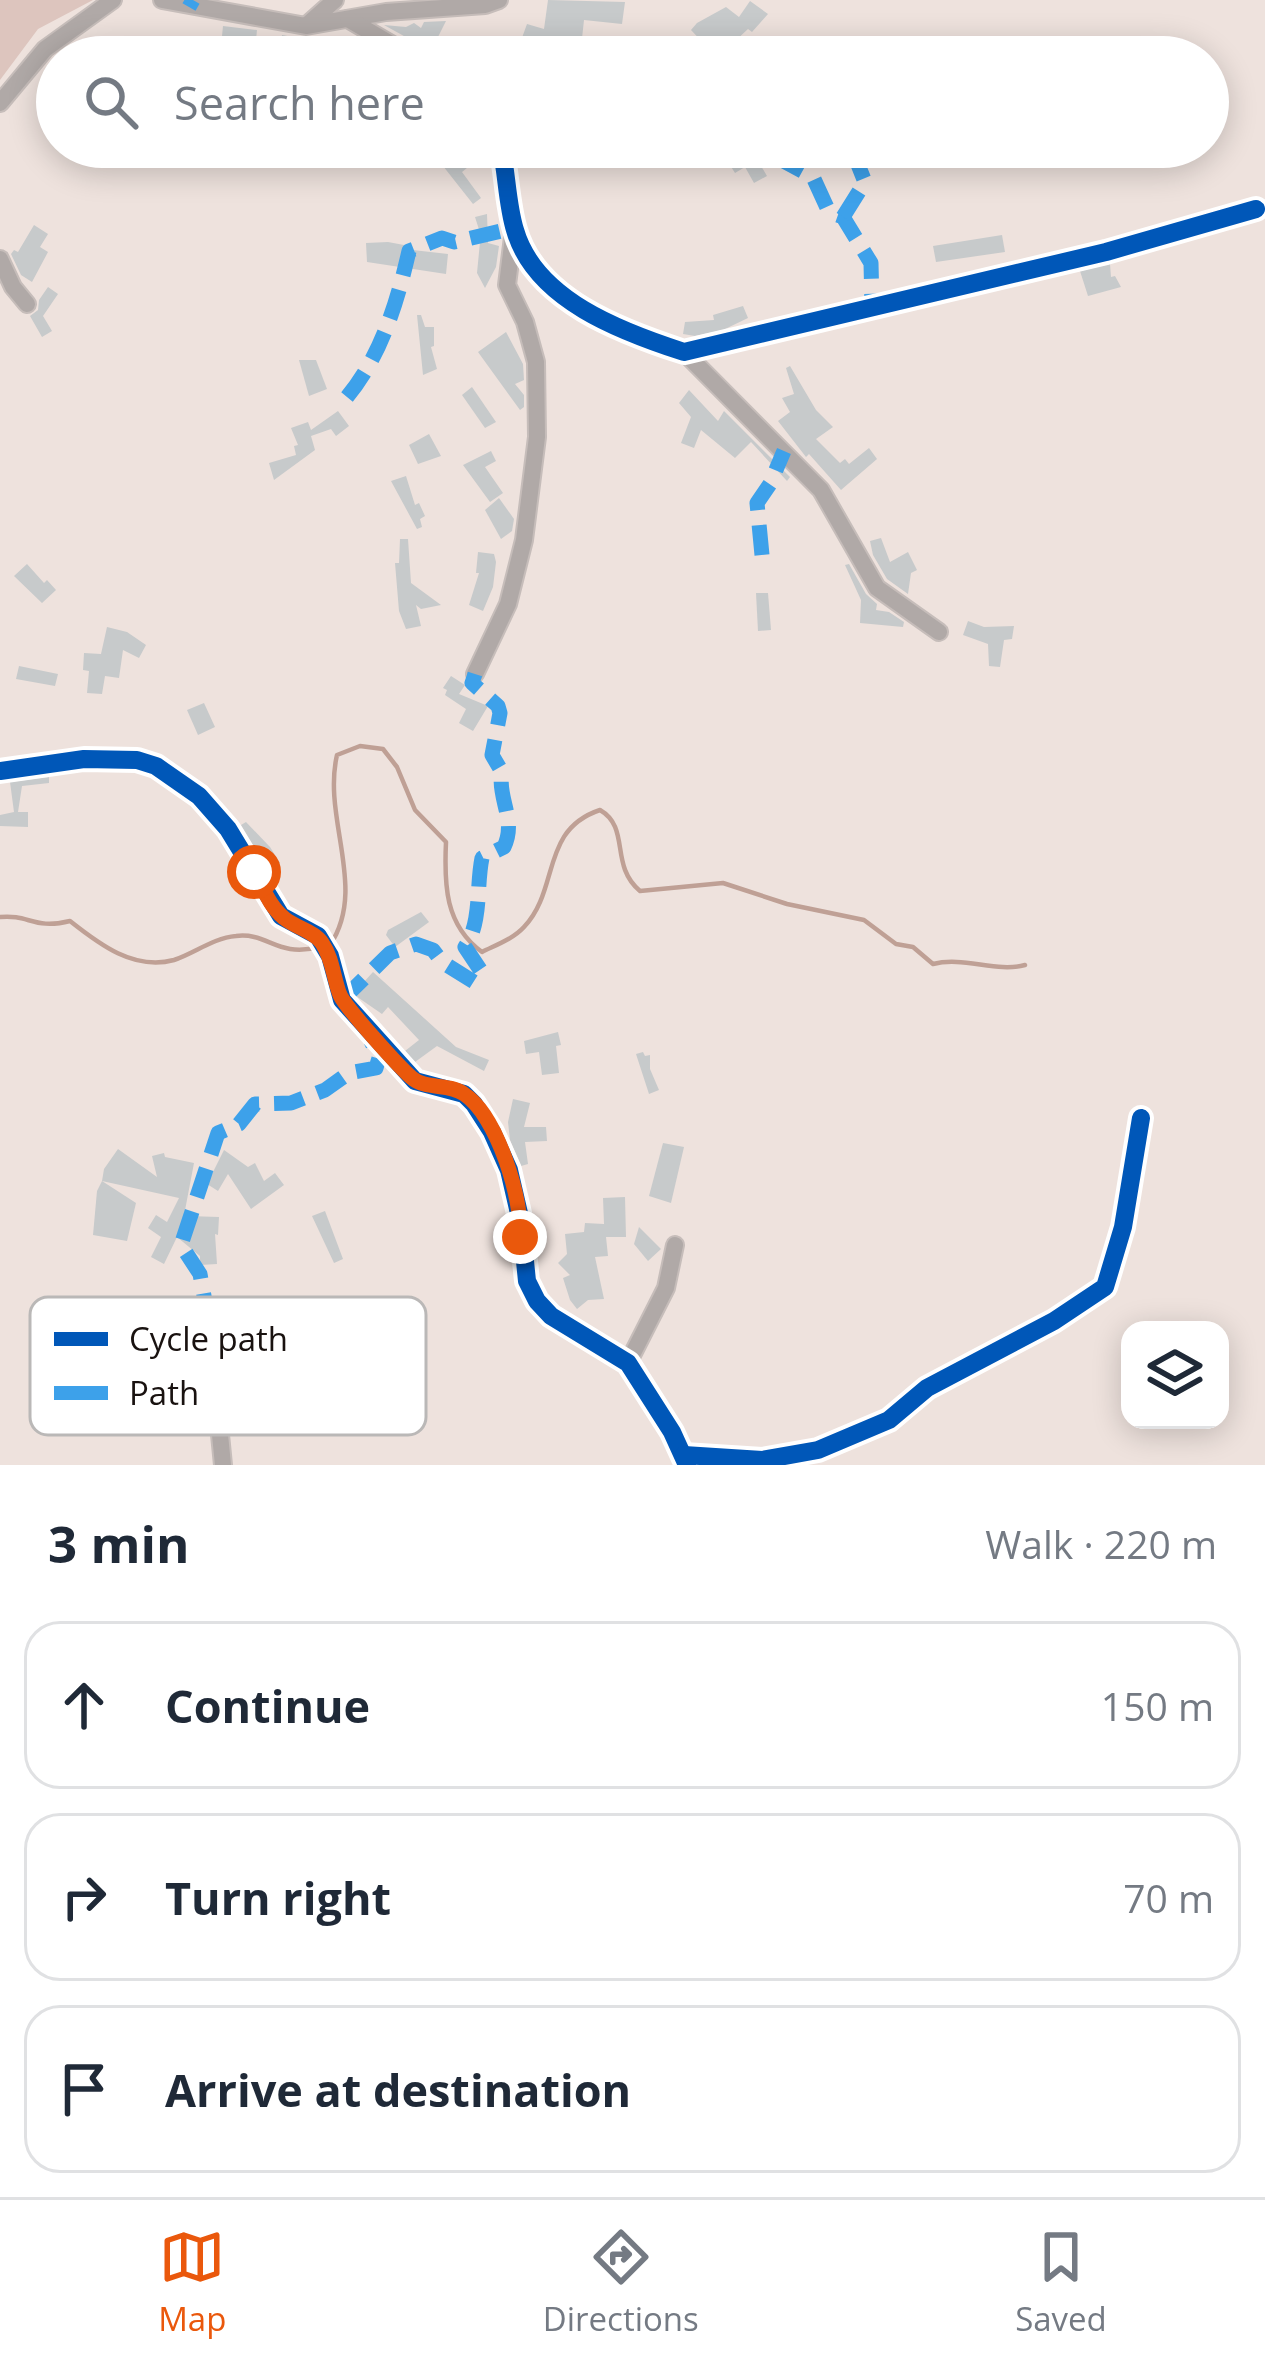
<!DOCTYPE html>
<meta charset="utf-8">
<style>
body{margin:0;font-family:"Open Sans",sans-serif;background:#f6f6f7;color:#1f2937}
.controls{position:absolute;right:36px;bottom:36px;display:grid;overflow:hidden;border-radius:24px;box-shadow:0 6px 30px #0003}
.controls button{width:108px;height:108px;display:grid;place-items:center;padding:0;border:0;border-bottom:3px solid #e0e1e3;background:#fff;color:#1f2937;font:60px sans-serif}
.stop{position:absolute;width:36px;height:36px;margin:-27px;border:9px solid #ea580c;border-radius:50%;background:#fff}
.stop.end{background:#ea580c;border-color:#fff;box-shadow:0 3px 12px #0008}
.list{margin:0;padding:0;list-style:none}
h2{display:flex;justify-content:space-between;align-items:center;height:156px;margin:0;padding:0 48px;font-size:51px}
h2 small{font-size:39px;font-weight:400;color:#747a83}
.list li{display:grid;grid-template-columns:78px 1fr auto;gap:36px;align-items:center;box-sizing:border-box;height:168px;margin:0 24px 24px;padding:0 24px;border:3px solid #e0e1e3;border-radius:36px}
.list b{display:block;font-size:45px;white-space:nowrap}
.list em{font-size:39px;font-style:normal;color:#747a83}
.icon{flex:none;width:66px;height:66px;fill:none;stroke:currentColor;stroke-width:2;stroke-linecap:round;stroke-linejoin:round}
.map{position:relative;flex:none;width:1265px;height:1465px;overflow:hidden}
.search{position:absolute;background:#fff;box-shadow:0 6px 30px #0003;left:36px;right:36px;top:36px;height:132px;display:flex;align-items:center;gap:30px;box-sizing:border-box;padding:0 42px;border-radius:66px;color:#747a83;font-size:45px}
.sheet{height:732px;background:#fff}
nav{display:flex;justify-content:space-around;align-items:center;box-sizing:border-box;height:168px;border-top:3px solid #e0e1e3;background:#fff;font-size:33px;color:#747a83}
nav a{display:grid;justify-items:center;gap:6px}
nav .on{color:#ea580c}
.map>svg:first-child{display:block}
</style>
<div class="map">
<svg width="1265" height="1465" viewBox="0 0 1265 1465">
<rect width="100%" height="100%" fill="#eee2dd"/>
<polygon fill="#ddc5be" points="0,0 93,0 38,29 0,80"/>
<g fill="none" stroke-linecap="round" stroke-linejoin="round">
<g stroke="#bfa095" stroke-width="4.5">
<path d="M 0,917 C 29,914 34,930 70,921 C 99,944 134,971 174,960 C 195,953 213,938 236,936 C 268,932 277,958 319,947"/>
<path d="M 330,945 C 368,888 322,819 337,755 L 360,746 L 383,749 L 397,767 L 415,810 L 446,842 C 444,885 445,925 482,952 C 496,945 513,939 524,927 C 560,889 540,830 600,810 C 631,828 609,865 640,891 L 723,883 L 787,904 L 864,920 L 896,944 L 913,947 L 933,964 C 964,956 996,973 1025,965"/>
</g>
</g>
<g fill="#c7cacb">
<polygon points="548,0 625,2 622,24 584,20 580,57 515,57 527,24 544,29"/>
<polygon points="750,1 768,14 752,32 748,29 718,57 698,57 706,46 691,30 697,23 726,7 739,17"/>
<polygon points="446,21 431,51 384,25 406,27 414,23 421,28 424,22"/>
<polygon points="223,26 257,30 255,50 221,46"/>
<polygon points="282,35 346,47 345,54 280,48"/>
<polygon points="904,37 936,43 939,38 963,57 940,57 918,43 916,55 901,51"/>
<polygon points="466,147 478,159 462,172 481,198 473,204 443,166"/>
<polygon points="753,147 777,147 757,159 767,176 754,183 745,167 735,173 728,162"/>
<polygon points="487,214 488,243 499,246 496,267 485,288 477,273 480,242 483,242 475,217"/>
<polygon points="34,225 48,234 40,247 48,252 32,282 21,275 11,254 14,250 18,252"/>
<polygon points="1002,235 1005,252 936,262 933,246"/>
<polygon points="388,242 404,245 404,249 448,254 446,274 367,262 366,243"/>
<polygon points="1110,264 1111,277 1115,276 1121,287 1088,296 1080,271"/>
<polygon points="48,287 58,294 43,316 52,331 42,337 30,316 38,310 39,300"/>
<polygon points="743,306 748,318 723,330 695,336 683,334 685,322 714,320 713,315"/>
<polygon points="417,315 421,315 425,327 434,327 434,346 431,347 437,369 423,375"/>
<polygon points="506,332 523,364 524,380 515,384 524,395 524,407 520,410 478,352"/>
<polygon points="299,360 316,360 327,389 309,396"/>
<polygon points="790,366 816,410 833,427 816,439 840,463 845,459 849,464 869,448 877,459 841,490 809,454 806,457 778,421 790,412 782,398 794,394 786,368"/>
<polygon points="472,387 496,422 485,428 462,395"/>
<polygon points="689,390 718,421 724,411 790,477 787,481 751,442 735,458 701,430 694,448 681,443 691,417 679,403"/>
<polygon points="338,411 349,426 336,436 331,429 311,436 315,450 274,480 269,463 296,455 294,446 298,445 291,428 308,422 311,430"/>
<polygon points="429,434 441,456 418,464 409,445"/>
<polygon points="491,451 496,461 485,467 503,493 490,502 463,465"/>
<polygon points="406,476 415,505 419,503 425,516 420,519 422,527 417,529 391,481"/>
<polygon points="499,498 514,519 512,531 501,539 485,510"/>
<polygon points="881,538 890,562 908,552 917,570 911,573 908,594 887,579 873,555 870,541"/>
<polygon points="400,539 408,539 411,583 441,605 421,609 416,605 421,626 406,629 399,611 395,563 399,563"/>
<polygon points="478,552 494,554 496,562 493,587 483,611 469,605 479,573 476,573"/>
<polygon points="27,564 44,583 47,580 56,590 42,603 14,576"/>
<polygon points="849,564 866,594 877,604 876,610 889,612 904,622 903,627 860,623 861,600 845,565"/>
<polygon points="756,593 768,593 771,630 758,631"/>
<polygon points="968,621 984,627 1014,626 1012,639 1004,640 1000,667 989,666 988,644 963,635"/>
<polygon points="107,627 127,632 146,645 139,658 123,650 119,678 105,676 102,694 87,693 89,671 83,670 84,653 101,654"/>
<polygon points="19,666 58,674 55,686 16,679"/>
<polygon points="451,676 465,685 459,694 488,706 473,731 459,723 466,709 445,695 447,690 443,688"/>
<polygon points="204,703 215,727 198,735 187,710"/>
<polygon points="49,777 49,783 22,786 18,812 28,812 28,827 0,826 0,815 14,812 10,782"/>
<polygon points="246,822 270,847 280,863 268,871 241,825"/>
<polygon points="421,912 429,922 395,947 386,935 388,930"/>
<polygon points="373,972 456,1047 489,1060 484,1071 437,1046 415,1062 405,1051 419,1040 388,1007 382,1014 353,994"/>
<polygon points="558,1032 561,1045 556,1046 559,1073 542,1075 539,1052 526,1054 524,1041"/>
<polygon points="643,1052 645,1056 650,1055 650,1069 659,1090 649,1094 636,1054"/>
<polygon points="513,1099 530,1103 524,1127 546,1127 547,1141 525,1142 528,1164 521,1166 510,1140 508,1122"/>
<polygon points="663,1143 684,1147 671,1203 649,1196"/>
<polygon points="118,1149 157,1177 152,1156 164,1153 165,1157 194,1163 182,1226 188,1216 219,1217 218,1235 215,1234 217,1264 200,1265 200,1256 177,1237 164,1264 151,1257 161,1237 148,1228 156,1215 167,1222 179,1198 102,1181 104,1169"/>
<polygon points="224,1150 248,1167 255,1163 264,1181 275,1173 284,1185 251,1209 228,1174 218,1191 207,1184"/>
<polygon points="102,1181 136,1203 127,1241 93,1235 97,1191"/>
<polygon points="625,1197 626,1237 606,1237 608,1256 595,1257 604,1299 588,1300 577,1309 570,1300 563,1278 570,1275 558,1263 567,1254 565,1234 584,1232 585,1223 604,1224 603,1198"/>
<polygon points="325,1211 343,1259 334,1263 312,1216"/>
<polygon points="639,1227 661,1249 648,1261 634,1244"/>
</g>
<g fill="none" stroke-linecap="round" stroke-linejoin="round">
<g stroke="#c6bdba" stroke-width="20">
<g id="minor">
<polyline points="162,0 306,26 386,12 485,5 499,0"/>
<polyline points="348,19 413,57"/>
<polyline points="307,25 335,0"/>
<polyline points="0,103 45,49 113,0"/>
<path d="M 501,147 C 507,174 507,204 515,230 C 535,300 622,332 684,352 L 1106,252 L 1256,209"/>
<polyline points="0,259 13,287 27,304"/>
<polyline points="684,352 821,490 877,588 939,632"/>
<polyline points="475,674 508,604 524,540 537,437 536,362 525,322 507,285 514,229"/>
<polyline points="0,771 84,759 137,760 156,766 199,796 228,829 281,916 318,936 330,956 342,1000 415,1081 464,1094 474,1104 492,1132 509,1170 521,1222 527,1281 537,1301 551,1316 628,1363 672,1432 687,1465"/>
<polyline points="209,1323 223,1465"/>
<polyline points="628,1363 666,1288 675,1245"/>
<polyline points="684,1455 762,1460 818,1450 889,1420 927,1388 1054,1321 1105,1287 1123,1227 1141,1118"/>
</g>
</g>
<use href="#minor" stroke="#b0a9a7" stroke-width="16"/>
<g stroke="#3da1ea" stroke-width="15" stroke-dasharray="30 15" stroke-linecap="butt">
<polyline points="189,7 193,0"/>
<polyline points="776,157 813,177 829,212 843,217 871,263 872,306"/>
<polyline points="843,217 865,182 851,147"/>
<path d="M 347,397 C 381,356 397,303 409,251 L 442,238 L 454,242 L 514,228"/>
<polyline points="762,555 757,503 770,484 784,451"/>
<path d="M 342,1000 L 390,953 L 416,944 L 433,950 L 442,962 L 474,982 L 481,971 L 465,947 C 482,922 476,887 482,858 L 504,847 C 517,820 497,799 502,772 L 492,755 L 500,713 L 498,706 L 472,683 L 475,674"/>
<polyline points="209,1323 200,1274 181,1245 218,1133 239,1124 255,1104 291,1103 325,1090 349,1073 376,1068 379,1058 371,1041"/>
</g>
<g stroke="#fff" stroke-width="26">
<g id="cycleway">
<path d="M 501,147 C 507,174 507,204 515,230 C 535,300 622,332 684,352 L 1106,252 L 1256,209"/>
<polyline points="0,771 84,759 137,760 156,766 199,796 228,829 281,916 318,936 330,956 342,1000 415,1081 464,1094 474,1104 492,1132 509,1170 521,1222 527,1281 537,1301 551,1316 628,1363 672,1432 687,1465"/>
<polyline points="684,1455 762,1460 818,1450 889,1420 927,1388 1054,1321 1105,1287 1123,1227 1141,1118"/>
</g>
</g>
<use href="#cycleway" stroke="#0057b8" stroke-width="18"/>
</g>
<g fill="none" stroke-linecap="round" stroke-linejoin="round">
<path stroke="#ea580c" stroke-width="15" d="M 254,872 C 263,888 270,907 284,918 C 296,928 314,931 322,943 C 333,959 333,977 340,995 C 346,1008 399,1067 412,1078 C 426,1090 449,1083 464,1094 C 497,1115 523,1200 520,1237"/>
</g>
<rect x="30" y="1297" width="396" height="138" rx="18" fill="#fff" stroke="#bab8b7" stroke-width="3"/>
<rect x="54" y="1332" width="54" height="14" fill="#0057b8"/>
<rect x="54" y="1386" width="54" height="14" fill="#3da1ea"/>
<g font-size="33" fill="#191210">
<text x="129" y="1351">Cycle path</text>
<text x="129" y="1405">Path</text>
</g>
</svg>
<div class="controls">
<button><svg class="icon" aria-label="layers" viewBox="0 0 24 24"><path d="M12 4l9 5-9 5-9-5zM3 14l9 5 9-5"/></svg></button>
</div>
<div class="stop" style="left:254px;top:872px"></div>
<div class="stop end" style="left:520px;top:1237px"></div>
<div class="search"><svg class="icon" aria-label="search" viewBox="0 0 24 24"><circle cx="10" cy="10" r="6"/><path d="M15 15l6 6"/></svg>Search here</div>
</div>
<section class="sheet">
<h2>3 min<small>Walk · 220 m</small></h2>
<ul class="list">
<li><svg class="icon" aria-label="ahead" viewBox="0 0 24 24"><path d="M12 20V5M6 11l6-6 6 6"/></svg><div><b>Continue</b></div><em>150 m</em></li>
<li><svg class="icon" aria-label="right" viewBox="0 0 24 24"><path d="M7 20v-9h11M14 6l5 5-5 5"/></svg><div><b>Turn right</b></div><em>70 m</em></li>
<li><svg class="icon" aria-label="arrive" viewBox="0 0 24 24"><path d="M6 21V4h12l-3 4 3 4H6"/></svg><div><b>Arrive at destination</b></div></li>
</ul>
</section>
<nav>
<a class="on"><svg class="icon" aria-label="map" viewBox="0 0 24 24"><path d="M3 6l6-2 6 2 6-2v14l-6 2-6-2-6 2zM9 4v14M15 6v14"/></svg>Map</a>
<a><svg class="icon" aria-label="directions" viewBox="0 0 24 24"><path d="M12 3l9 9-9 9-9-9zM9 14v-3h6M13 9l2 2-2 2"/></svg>Directions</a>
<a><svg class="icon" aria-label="saved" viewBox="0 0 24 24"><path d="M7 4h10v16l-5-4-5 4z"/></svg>Saved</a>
</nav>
